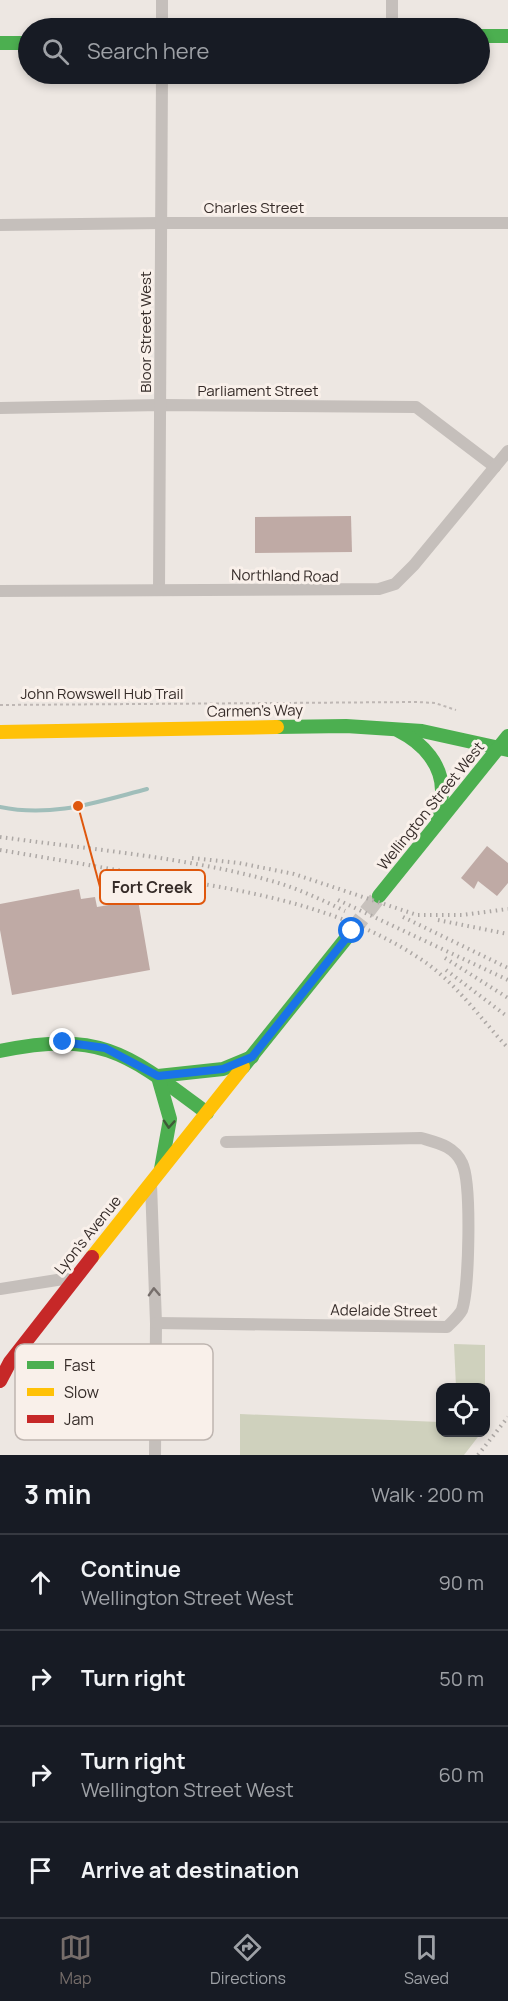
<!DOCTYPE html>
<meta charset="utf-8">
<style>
body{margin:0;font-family:Manrope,sans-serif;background:#242831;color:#f1f3f6}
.controls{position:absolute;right:18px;bottom:18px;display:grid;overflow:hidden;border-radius:12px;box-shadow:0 3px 9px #0003}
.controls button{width:54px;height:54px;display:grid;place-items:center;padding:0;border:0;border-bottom:2px solid #363941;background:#171b24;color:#f1f3f6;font:30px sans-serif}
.stop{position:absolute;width:18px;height:18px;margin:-14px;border:4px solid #1a73e8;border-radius:50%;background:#fff}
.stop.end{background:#1a73e8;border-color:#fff;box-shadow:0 2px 6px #0008}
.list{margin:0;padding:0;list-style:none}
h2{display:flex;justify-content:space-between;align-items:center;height:78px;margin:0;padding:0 24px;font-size:26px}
h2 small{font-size:20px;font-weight:400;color:#9ea1a6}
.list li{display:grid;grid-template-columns:39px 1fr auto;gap:18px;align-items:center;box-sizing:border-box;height:96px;padding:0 24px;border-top:2px solid #363941}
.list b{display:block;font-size:22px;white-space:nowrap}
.list p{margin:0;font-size:20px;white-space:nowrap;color:#9ea1a6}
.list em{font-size:20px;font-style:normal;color:#9ea1a6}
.icon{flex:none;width:33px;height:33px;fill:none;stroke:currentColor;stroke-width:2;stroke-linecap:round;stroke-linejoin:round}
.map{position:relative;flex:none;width:508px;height:1455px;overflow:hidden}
.search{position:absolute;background:#171b24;box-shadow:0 3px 9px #0003;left:18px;right:18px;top:18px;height:66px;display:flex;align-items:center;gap:15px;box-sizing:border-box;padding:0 21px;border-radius:33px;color:#9ea1a6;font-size:22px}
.sheet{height:462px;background:#171b24}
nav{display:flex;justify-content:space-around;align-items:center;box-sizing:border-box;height:84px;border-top:2px solid #363941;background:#171b24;font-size:16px;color:#9ea1a6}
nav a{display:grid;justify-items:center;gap:3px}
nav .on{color:#766d6a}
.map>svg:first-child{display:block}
</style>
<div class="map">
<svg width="508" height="1455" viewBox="0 0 508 1455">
<rect width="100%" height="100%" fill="#ede7e2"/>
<g fill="#cfd1bd">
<polygon points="454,1344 485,1345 485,1387 456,1387"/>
<polygon points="240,1414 440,1422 440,1432 481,1433 464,1455 240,1455"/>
</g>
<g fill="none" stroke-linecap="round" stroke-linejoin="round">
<path stroke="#a0beba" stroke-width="4" d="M 0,807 C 52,818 97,802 147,789"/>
</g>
<g fill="#bfaaa5">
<polygon points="351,516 352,552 255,553 255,517"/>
<polygon points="487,846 508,863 508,883 497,896 478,881 474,889 461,878"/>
<polygon points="79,889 81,899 95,897 97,907 138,900 150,970 12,995 0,930 0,904"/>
</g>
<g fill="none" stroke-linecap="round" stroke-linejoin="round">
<polyline stroke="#c8c2bd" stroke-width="16" stroke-dasharray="16 8" stroke-linecap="butt" points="352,931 379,896"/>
<polyline stroke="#beb7b4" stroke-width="2" stroke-dasharray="3 3" stroke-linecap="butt" points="0,705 417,702 435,703 456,710"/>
<g stroke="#c5bfbb" stroke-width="12">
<polyline points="162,0 162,28"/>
<polyline points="392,28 392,0"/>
<polyline points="0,225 161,223 508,223"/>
<polyline points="0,408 161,405 416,407 495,467"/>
<polyline points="159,590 162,74"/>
<polyline points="0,591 379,589 395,584 414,565 508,451"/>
<polyline points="151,1184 156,1323 155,1455"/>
<polyline points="0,1289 76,1277"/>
<path d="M 156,1323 L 447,1327 C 452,1322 459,1316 462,1310 C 469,1289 472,1183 462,1163 C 454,1146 438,1143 421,1138 L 226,1142"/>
</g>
<g stroke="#4caf50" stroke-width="14">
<polyline points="480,36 508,36"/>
<polyline points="0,43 28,43"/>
<polyline points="277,727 346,726 422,731 508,750"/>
<path d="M 399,731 C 423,743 443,765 442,793 C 442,802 438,812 438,821"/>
<polyline points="379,896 508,736"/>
<path d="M 0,1051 C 102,1030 128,1054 207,1113"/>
<polyline points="243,1067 352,931"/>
<polyline points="158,1076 223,1069 252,1057"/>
<polyline points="158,1077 170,1119 161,1169"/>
</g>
<g stroke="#ffc107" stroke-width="14">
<polyline points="0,732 277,727"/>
<polyline points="92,1257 243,1067"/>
</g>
<polyline stroke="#c62828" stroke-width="14" points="0,1381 10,1362 92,1257"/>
<g stroke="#ada8a5" stroke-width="4" stroke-dasharray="1.5 4.5" stroke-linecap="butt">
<path d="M 0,837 C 87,849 184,857 268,880 C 295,887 320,899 345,911"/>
<path d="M 0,850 C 49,858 98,867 148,875 C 242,890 337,904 419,958 C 455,981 479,1017 508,1048"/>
<polyline points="192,858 239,863 294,874 417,915 462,915 508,909"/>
<polyline points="338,900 508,980"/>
<polyline points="403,917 508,968"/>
<polyline points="438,920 508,934"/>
<polyline points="445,958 508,998"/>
<polyline points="446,970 508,1017"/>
<polyline points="478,1455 508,1417"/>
</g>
</g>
<defs><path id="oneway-chevron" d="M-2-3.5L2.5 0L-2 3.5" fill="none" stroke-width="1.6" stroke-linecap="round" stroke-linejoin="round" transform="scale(1.5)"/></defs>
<use stroke="#3e5a37" href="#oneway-chevron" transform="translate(169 1124) rotate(94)"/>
<use stroke="#766e6b" href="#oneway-chevron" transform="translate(154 1292) rotate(-92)"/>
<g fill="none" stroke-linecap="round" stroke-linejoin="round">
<polyline stroke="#1a73e8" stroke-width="8" points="63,1042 105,1048 158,1076 223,1069 252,1057 352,931"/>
</g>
<g text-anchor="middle" stroke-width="6" stroke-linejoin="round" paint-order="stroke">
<g font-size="15" fill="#362c29" stroke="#f9f0ea">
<text x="254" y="213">Charles Street</text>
<text transform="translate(146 332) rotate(-90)" y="5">Bloor Street West</text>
<text x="258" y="396">Parliament Street</text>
<text transform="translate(285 576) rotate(1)" y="5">Northland Road</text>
<text x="102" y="699">John Rowswell Hub Trail</text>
<text transform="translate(255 711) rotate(-1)" y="5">Carmen's Way</text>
<text transform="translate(431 806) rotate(-51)" y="5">Wellington Street West</text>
<text transform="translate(88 1235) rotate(-51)" y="5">Lyon's Avenue</text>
<text transform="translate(384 1311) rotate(1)" y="5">Adelaide Street</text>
</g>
</g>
<rect x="15" y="1344" width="198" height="96" rx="9" fill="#f9f0ea" stroke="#beb5b0" stroke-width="1.5"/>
<rect x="27" y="1361" width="27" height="8" fill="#4caf50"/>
<rect x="27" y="1388" width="27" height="8" fill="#ffc107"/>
<rect x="27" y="1415" width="27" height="8" fill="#c62828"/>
<g font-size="16" fill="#362c29">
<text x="64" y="1371">Fast</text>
<text x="64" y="1398">Slow</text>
<text x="64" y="1425">Jam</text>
</g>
<path fill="none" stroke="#df570d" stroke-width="2" d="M78 806L100 887"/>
<circle fill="#df570d" stroke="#f9f0ea" stroke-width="2" cx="78" cy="806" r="6"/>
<rect fill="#f9f0ea" stroke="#df570d" stroke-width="2" x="100" y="870" width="105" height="34" rx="6"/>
<g font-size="16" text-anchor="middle" font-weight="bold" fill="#362c29">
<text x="152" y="893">Fort Creek</text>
</g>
</svg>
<div class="controls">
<button><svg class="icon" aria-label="locate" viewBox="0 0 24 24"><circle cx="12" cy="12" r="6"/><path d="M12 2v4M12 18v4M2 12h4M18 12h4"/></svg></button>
</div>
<div class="stop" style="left:352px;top:931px"></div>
<div class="stop end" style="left:63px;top:1042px"></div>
<div class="search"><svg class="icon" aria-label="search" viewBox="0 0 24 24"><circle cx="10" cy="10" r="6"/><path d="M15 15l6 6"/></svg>Search here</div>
</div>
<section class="sheet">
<h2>3 min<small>Walk · 200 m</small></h2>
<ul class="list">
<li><svg class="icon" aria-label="ahead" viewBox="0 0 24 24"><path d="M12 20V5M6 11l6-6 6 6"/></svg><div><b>Continue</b><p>Wellington Street West</p></div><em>90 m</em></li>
<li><svg class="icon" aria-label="right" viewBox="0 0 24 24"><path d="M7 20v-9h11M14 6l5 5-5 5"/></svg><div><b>Turn right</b></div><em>50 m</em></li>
<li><svg class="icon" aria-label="right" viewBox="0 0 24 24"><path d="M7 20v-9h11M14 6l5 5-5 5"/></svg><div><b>Turn right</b><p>Wellington Street West</p></div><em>60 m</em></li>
<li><svg class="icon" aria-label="arrive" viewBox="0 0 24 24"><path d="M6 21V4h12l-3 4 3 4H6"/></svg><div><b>Arrive at destination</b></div></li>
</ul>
</section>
<nav>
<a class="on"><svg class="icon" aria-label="map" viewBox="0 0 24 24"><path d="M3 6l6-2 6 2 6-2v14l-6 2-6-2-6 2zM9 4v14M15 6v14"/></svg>Map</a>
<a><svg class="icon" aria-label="directions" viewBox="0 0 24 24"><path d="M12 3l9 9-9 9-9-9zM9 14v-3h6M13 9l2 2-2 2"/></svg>Directions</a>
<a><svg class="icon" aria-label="saved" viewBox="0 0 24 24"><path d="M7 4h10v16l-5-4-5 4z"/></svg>Saved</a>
</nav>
